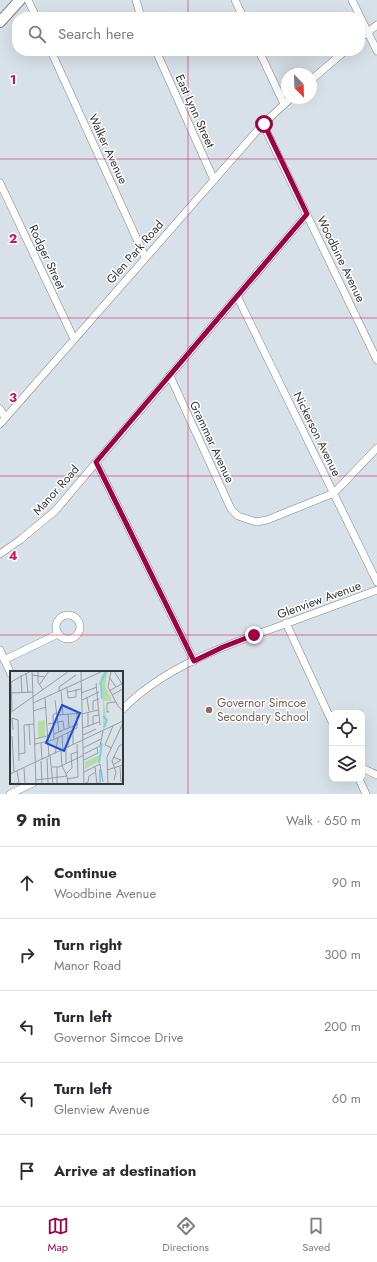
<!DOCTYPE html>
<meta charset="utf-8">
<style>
body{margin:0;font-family:Jost,sans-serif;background:#f7f7f7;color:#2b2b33}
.controls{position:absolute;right:12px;bottom:12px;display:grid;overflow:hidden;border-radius:8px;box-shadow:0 4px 16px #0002}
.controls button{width:36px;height:36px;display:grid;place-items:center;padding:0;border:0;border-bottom:1px solid #e1e1e2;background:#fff;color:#2b2b33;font:20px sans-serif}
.compass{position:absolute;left:281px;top:68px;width:36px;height:36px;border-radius:50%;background:#fff;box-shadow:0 4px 16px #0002;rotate:157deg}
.stop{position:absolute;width:12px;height:12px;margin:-9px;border:3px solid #9f0243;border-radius:50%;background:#fff}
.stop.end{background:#9f0243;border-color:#fff;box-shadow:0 1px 4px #0008}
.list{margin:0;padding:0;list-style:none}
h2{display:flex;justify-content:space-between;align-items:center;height:52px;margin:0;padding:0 16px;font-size:17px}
h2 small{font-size:13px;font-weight:400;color:#7c7c81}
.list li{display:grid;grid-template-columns:26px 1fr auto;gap:12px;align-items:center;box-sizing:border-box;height:72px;padding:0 16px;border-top:1px solid #e1e1e2}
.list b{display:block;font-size:15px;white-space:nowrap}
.list p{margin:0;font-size:13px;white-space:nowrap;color:#7c7c81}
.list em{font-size:13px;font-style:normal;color:#7c7c81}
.icon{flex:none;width:22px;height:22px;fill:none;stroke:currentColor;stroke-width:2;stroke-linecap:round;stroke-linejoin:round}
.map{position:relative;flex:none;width:377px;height:794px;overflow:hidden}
.search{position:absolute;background:#fff;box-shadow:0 4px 16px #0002;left:12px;right:12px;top:12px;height:44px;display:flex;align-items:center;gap:10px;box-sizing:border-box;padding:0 14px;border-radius:16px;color:#7c7c81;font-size:15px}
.sheet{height:412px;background:#fff}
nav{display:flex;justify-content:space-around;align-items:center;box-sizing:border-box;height:56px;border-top:1px solid #e1e1e2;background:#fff;font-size:11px;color:#7c7c81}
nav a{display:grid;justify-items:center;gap:2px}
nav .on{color:#9f0243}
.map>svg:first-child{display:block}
</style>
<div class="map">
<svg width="377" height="794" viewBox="0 0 377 794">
<rect width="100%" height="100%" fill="#d9e1e8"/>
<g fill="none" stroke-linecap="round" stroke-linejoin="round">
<g stroke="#7d848a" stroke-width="8">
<g id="street">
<polyline points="28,0 36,17"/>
<polyline points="136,0 141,17"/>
<polyline points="235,0 243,17"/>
<polyline points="352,0 377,51"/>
<polyline points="360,38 377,25"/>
<polyline points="51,51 145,257"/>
<polyline points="156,51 214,180"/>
<polyline points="259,51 284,104"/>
<polyline points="311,80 345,51"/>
<polyline points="263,124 377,360"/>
<polyline points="0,183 74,339"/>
<polyline points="237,296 377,582"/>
<polyline points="170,376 231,509 238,516 256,522 267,520 334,493 377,448"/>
<polyline points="0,409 5,418"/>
<polyline points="0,424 263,124 291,98"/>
<polyline points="96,462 194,661"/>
<polyline points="0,554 20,540 55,511 307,214"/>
<circle cx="68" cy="627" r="12"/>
<polyline points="286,623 332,722"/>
<polyline points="0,650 11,674"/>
<polyline points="4,660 58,634"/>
<path d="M 122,710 C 164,666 232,643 288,623 C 318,612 347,601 377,590"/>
<polyline points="362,768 377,775"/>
<polyline points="359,779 366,794"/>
<polyline points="10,794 33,783"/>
</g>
</g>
<g stroke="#7d848a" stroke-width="12">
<polyline id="secondary" points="0,22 20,0"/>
</g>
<use href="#street" stroke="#fff" stroke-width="7"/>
<use href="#secondary" stroke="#fff" stroke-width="10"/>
</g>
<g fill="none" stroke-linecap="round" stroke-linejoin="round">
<polyline stroke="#9f0243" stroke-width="5" points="254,635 223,647 194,661 96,462 307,214 264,124"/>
</g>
<path fill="none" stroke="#c2185b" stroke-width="1" stroke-opacity="0.55" d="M 188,0 L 188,17M 188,51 L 188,794M 0,159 L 377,159M 0,318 L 377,318M 0,476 L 377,476M 0,635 L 377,635"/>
<circle fill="#8d6e63" stroke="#fff" stroke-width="1.5" cx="209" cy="710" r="4"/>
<g text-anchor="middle" stroke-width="3" stroke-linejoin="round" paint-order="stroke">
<g font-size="12" fill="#34373a" stroke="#fff">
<text transform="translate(195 111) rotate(66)" y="4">East Lynn Street</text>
<text transform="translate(108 149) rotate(65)" y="4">Walker Avenue</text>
<text transform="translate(135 252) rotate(-49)" y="4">Glen Park Road</text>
<text transform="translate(47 257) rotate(65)" y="4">Rodger Street</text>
<text transform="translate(341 259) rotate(64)" y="4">Woodbine Avenue</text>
<text transform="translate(317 434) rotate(64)" y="4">Nickerson Avenue</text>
<text transform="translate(212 442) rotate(65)" y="4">Grammar Avenue</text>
<text transform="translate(56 490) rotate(-48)" y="4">Manor Road</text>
<text transform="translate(319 600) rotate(-20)" y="4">Glenview Avenue</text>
</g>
<g font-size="12" fill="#785e54" stroke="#fff" text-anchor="start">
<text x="217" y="707">Governor Simcoe<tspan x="217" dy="14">Secondary School</tspan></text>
</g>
</g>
<g transform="translate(10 671)">
<rect width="113" height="113" fill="#d9e1e8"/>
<path d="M 94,0 L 98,0 L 95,15 L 102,30 L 94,30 L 97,51 L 93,60 L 93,24 L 89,11 ZM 35,49 L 35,65 L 28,67 L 28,50 ZM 89,84 L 89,90 L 75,98 L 75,91 Z" fill="#b9dbaa"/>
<path fill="none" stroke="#7dd0e3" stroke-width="2" d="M 90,14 L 96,0M 91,14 L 92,28M 93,45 L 97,49 L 94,56M 89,92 L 92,72M 90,98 L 90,113"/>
<path fill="none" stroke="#979da2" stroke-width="1" d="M 22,0 L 23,26M 28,0 L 28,11 L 33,19M 71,0 L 74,113M 101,0 L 98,16 L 108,35 L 113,40M 104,0 L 112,13M 16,2 L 18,22M 11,4 L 12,22M 22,4 L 35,6M 99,6 L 106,16M 86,12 L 90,54M 30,13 L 39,0M 57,17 L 58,27 L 66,26 L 66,18M 51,19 L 53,44M 49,20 L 49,16 L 66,4 L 64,5M 99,20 L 113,12M 58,21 L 71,18M 0,22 L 23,21M 71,22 L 87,16M 102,24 L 113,18M 23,26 L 26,113M 35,27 L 39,86M 77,27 L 79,40M 45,29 L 49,61M 72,29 L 89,21M 23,32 L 93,0M 83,39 L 83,30 L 89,28M 2,40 L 1,11 L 21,0M 23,40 L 36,36M 97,40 L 99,41 L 97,41 L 97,32 L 105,31M 78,41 L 78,56M 0,42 L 59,0M 72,43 L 88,39M 48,44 L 72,42M 58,44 L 59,56M 8,49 L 9,90M 19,53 L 20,74M 38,53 L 53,50 L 54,58M 83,53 L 83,45 L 89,44M 73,57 L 89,51M 3,59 L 2,47 L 8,49M 63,60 L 63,74M 58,62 L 58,77M 44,63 L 68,53M 73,64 L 86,58M 2,65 L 4,101M 52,65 L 53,79M 25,68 L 37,65M 44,69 L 43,44 L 47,41M 31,72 L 32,89M 25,73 L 43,69 L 67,57 L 67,42M 73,77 L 91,68M 102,77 L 95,74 L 103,55M 56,78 L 56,93M 51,80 L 52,95 L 57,105 L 58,113M 9,83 L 15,82 L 14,54 L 24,53M 45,83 L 48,67M 74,83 L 90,75 L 93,60M 40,85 L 43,113M 103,86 L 111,89 L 103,94M 37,87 L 38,113M 74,89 L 88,82 L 87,77M 31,90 L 32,113M 90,93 L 93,111M 42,96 L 49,96 L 74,84M 47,96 L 47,113M 85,96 L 87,113M 110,96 L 111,111M 14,97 L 15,113M 97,99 L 113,94M 74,101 L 90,93M 0,103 L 113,50M 56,103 L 62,97 L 61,83 L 67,81M 57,108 L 68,106 L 67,73M 26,109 L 57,105M 104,109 L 106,101 L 102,90 L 109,75 L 113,73M 6,113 L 9,111 L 7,100M 74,113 L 78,111 L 79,105 L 86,101M 98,113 L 97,86 L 113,52"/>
<path fill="#1d4ed8" fill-opacity="0.15" stroke="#1d4ed8" stroke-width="2" d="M 52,34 L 70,42 L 54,80 L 36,72 Z"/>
<rect width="113" height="113" fill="none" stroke="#34373a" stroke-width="2"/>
</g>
<g font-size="13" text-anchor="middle" font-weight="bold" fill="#c2185b" stroke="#fff" stroke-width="3" stroke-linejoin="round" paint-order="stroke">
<text x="13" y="84">1</text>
<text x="13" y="243">2</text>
<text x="13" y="402">3</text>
<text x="13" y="560">4</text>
</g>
</svg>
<div class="controls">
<button><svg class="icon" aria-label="locate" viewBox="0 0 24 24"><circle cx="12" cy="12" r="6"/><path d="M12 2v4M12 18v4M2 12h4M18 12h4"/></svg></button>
<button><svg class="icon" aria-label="layers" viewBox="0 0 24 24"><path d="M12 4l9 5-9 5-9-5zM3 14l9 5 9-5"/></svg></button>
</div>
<svg class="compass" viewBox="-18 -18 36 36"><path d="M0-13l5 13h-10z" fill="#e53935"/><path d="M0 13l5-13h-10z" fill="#7c7c81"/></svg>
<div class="stop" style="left:264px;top:124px"></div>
<div class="stop end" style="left:254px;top:635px"></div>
<div class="search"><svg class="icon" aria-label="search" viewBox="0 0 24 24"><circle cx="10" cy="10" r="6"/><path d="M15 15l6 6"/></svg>Search here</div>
</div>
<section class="sheet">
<h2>9 min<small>Walk · 650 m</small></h2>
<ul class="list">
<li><svg class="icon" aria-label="ahead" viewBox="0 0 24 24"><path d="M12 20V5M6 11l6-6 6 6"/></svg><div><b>Continue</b><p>Woodbine Avenue</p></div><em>90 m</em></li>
<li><svg class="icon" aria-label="right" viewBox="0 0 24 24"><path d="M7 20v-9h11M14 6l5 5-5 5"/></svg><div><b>Turn right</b><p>Manor Road</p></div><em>300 m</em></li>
<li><svg class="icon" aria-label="left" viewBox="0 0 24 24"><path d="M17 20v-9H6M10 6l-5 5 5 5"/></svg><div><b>Turn left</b><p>Governor Simcoe Drive</p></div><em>200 m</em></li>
<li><svg class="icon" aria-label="left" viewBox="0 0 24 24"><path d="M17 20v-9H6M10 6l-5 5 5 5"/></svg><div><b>Turn left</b><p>Glenview Avenue</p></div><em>60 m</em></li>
<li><svg class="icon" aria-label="arrive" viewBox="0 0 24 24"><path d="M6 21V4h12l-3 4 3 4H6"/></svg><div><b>Arrive at destination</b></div></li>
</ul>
</section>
<nav>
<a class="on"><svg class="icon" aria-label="map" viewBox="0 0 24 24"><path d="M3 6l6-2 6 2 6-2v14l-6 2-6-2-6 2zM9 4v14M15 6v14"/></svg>Map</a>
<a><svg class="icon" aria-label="directions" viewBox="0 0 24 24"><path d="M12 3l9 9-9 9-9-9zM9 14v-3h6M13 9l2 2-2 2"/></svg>Directions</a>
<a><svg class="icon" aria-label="saved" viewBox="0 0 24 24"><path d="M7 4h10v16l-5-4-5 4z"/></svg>Saved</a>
</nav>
